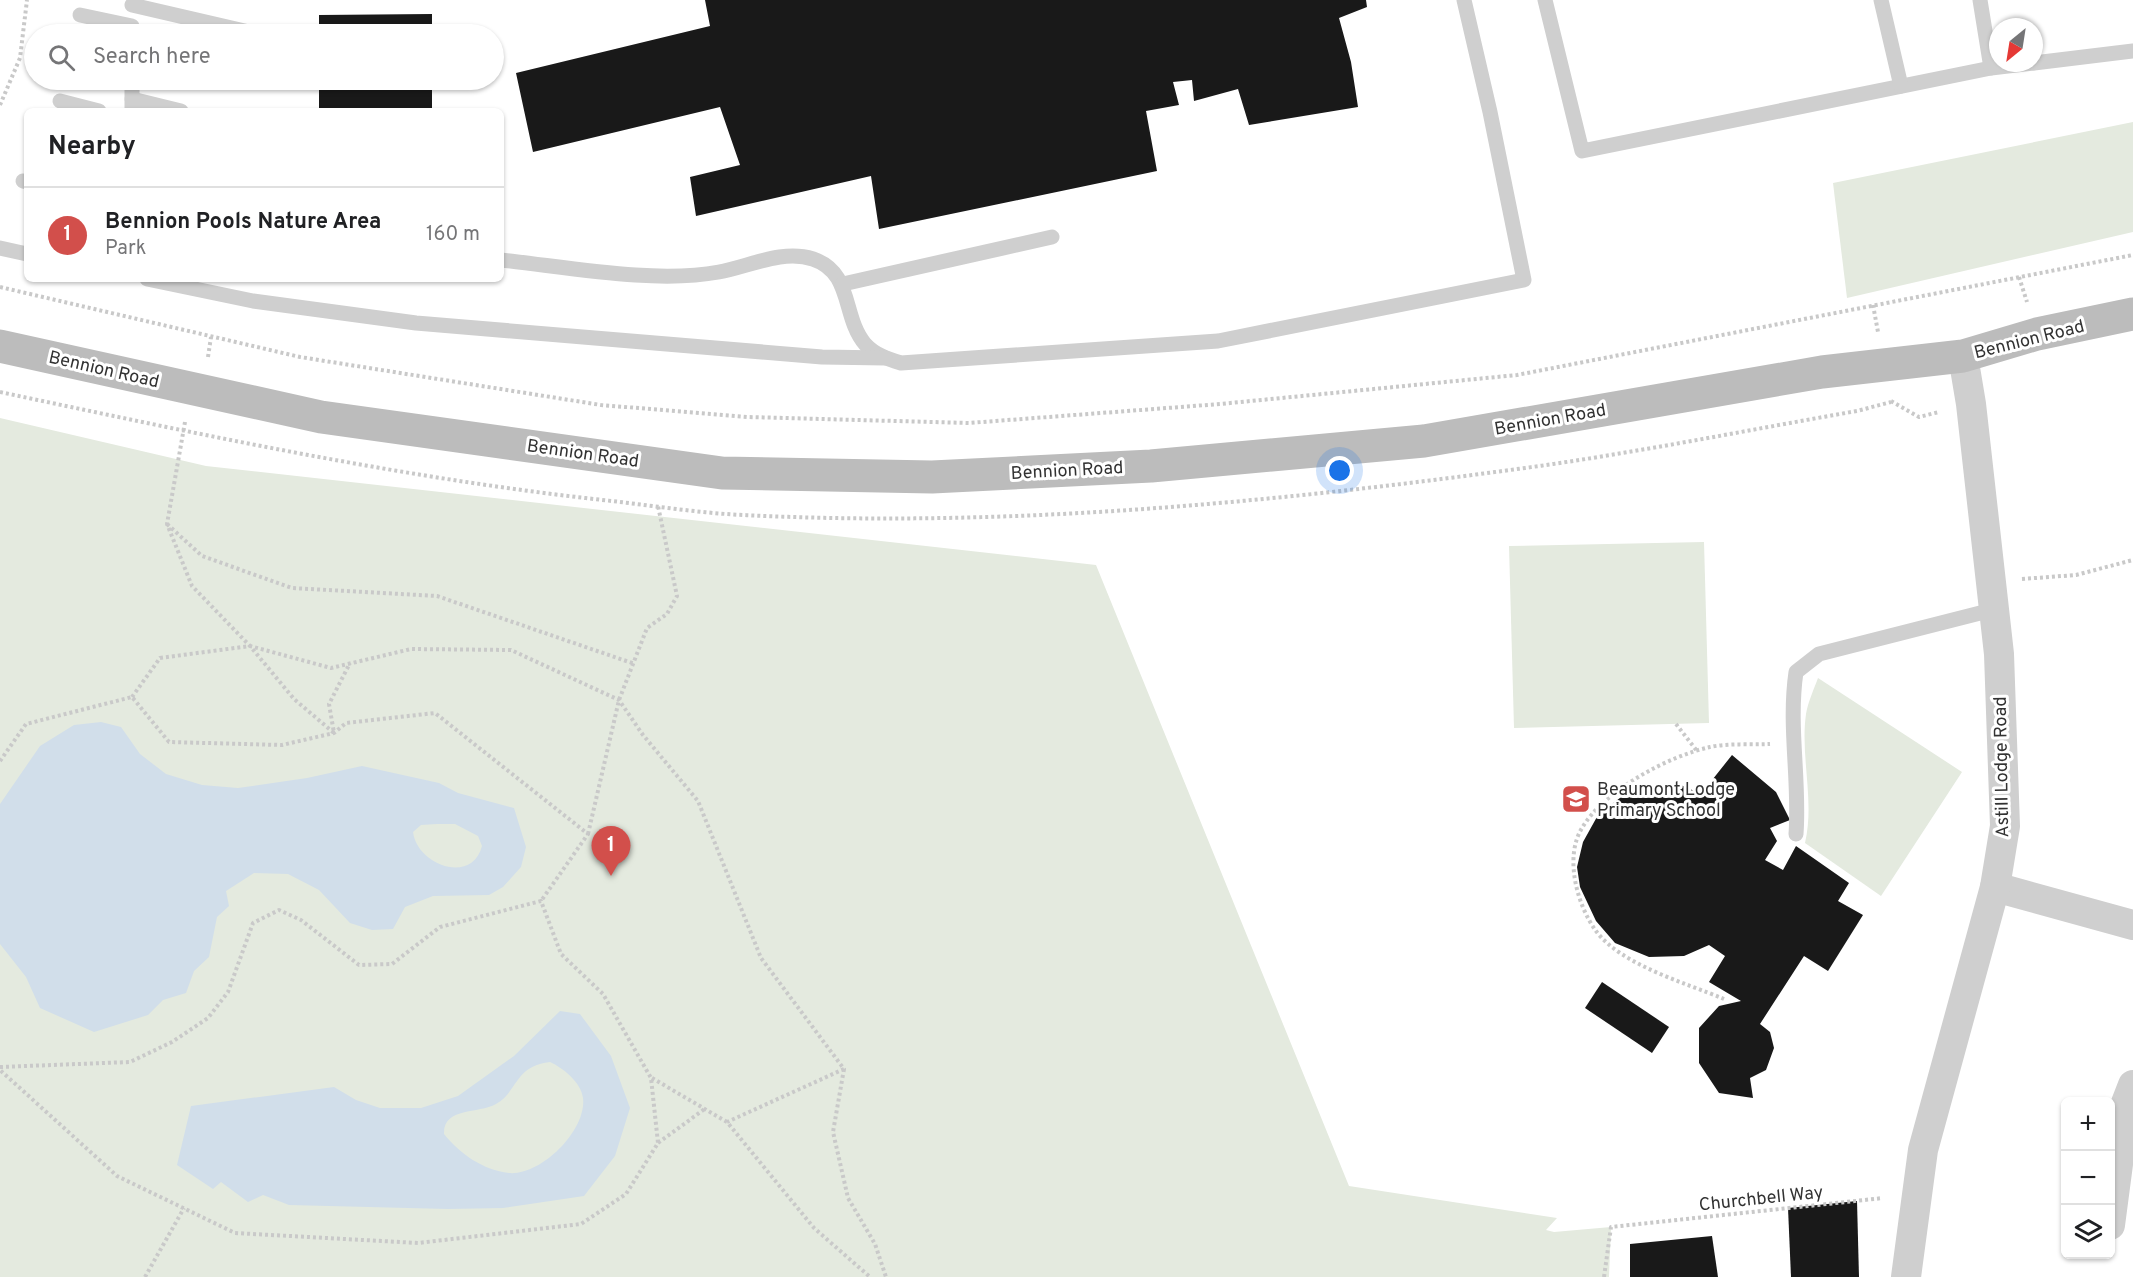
<!DOCTYPE html>
<meta charset="utf-8">
<style>
body{margin:0;font-family:Overpass,sans-serif;background:#f6f6f6;color:#202124}
.controls{position:absolute;right:18px;bottom:18px;display:grid;overflow:hidden;border-radius:9px;box-shadow:0 2px 4px #0004}
.controls button{width:54px;height:54px;display:grid;place-items:center;padding:0;border:0;border-bottom:2px solid #e0e0e0;background:#fff;color:#202124;font:30px sans-serif}
.compass{position:absolute;left:1989px;top:18px;width:54px;height:54px;border-radius:50%;background:#fff;box-shadow:0 2px 4px #0004;rotate:210deg}
.you{position:absolute;left:1340px;top:471px;width:21px;height:21px;margin:-15px;border:4px solid #fff;border-radius:50%;background:#1a73e8;box-shadow:0 0 0 9px #1a73e833}
.badge{display:grid;place-items:center;width:39px;height:39px;border-radius:50%;background:#d24f4b;color:#fff;font-size:20px;font-weight:700}
.pin{position:absolute;translate:-50% -50px;filter:drop-shadow(0 2px 3px #0008)}
.pin::after{content:'';position:absolute;top:32px;width:21px;height:18px;background:inherit;clip-path:polygon(0 0,100% 0,50% 100%)}
.list{margin:0;padding:0;list-style:none}
h2{display:flex;justify-content:space-between;align-items:center;height:78px;margin:0;padding:0 24px;font-size:26px}
h2 small{font-size:20px;font-weight:400;color:#757577}
.list li{display:grid;grid-template-columns:39px 1fr auto;gap:18px;align-items:center;box-sizing:border-box;height:96px;padding:0 24px;border-top:2px solid #e0e0e0}
.list b{display:block;font-size:22px;white-space:nowrap}
.list p{margin:0;font-size:20px;white-space:nowrap;color:#757577}
.list em{font-size:20px;font-style:normal;color:#757577}
.icon{flex:none;width:33px;height:33px;fill:none;stroke:currentColor;stroke-width:2;stroke-linecap:round;stroke-linejoin:round}
.map{position:relative;flex:none;width:2133px;height:1277px;overflow:hidden}
.search{position:absolute;background:#fff;box-shadow:0 2px 4px #0004;left:24px;top:24px;width:480px;height:66px;display:flex;align-items:center;gap:15px;box-sizing:border-box;padding:0 21px;border-radius:33px;color:#757577;font-size:22px}
.panel{position:absolute;background:#fff;box-shadow:0 2px 4px #0004;left:24px;top:108px;width:480px;height:174px;border-radius:9px}
.map>svg:first-child{display:block}
</style>
<div class="map">
<svg width="2133" height="1277" viewBox="0 0 2133 1277">
<rect width="100%" height="100%" fill="#fff"/>
<g fill="#e4eadf">
<polygon points="2133,122 2133,232 1847,298 1833,183"/>
<polygon points="0,418 206,466 1096,565 1349,1186 1557,1218 1546,1230 1554,1232 1611,1227 1609,1277 0,1277"/>
<polygon points="1704,542 1709,723 1514,728 1509,546"/>
<path d="M 1818,678 L 1962,772 L 1881,896 L 1805,843 C 1815,800 1800,757 1806,714 C 1808,702 1814,689 1818,678 Z"/>
</g>
<g fill="#d1deea" fill-rule="evenodd">
<path d="M 101,722 L 121,727 L 140,754 L 166,774 L 202,785 L 238,788 L 307,778 L 362,766 L 439,783 L 458,793 L 514,808 L 526,847 L 521,867 L 503,887 L 489,895 L 433,896 L 405,907 L 393,929 L 372,930 L 350,923 L 319,890 L 288,874 L 254,873 L 226,891 L 229,906 L 217,917 L 209,957 L 194,971 L 186,993 L 163,1000 L 148,1015 L 94,1032 L 40,1008 L 26,977 L 0,944 L 0,804 L 40,746 L 74,725 ZM 437,824 L 455,824 L 478,836 L 482,846 C 472,885 417,865 413,832 L 421,825 Z"/>
<path d="M 560,1011 L 580,1014 L 611,1056 L 630,1108 L 615,1156 L 584,1196 L 503,1208 L 448,1209 L 289,1205 L 263,1195 L 248,1202 L 221,1182 L 213,1189 L 177,1165 L 191,1106 L 334,1087 L 356,1100 L 380,1108 L 421,1108 L 458,1096 L 514,1056 ZM 550,1062 C 563,1068 581,1082 583,1098 C 587,1130 541,1176 509,1173 C 483,1170 460,1154 444,1134 C 443,1107 478,1114 496,1104 C 518,1092 514,1066 550,1062 Z"/>
</g>
<g fill="#191919">
<polygon points="705,0 1366,0 1367,7 1339,18 1351,62 1358,107 1249,125 1238,89 1194,101 1192,80 1173,82 1179,105 1146,111 1157,171 879,229 871,176 696,216 690,177 740,165 720,107 533,152 516,73 710,26"/>
<polygon points="432,14 432,34 319,34 319,15"/>
<rect x="319" y="80" width="113" height="31"/>
<polygon points="1732,755 1776,792 1790,820 1770,828 1777,841 1765,860 1783,870 1796,846 1849,883 1838,901 1863,915 1828,971 1804,956 1760,1024 1770,1032 1774,1048 1766,1070 1750,1078 1753,1098 1719,1093 1699,1063 1699,1028 1719,1006 1741,1001 1709,982 1725,956 1709,945 1684,956 1649,957 1615,943 1596,921 1580,887 1577,867 1583,842 1598,815 1625,794 1652,785 1681,785 1701,794"/>
<polygon points="1602,982 1669,1027 1652,1053 1585,1008"/>
<polygon points="1857,1201 1859,1277 1791,1277 1788,1208"/>
<polygon points="1712,1236 1718,1277 1630,1277 1630,1244"/>
</g>
<g fill="none" stroke-linecap="round" stroke-linejoin="round">
<g stroke="#c9c9c9" stroke-width="4" stroke-dasharray="3 3" stroke-linecap="butt">
<polyline points="0,105 20,58 27,0"/>
<polyline points="2019,277 2027,302"/>
<polyline points="0,287 300,357 601,405 748,417 969,423 1220,404 1517,375 2133,255"/>
<polyline points="1873,305 1878,332"/>
<polyline points="208,357 211,337"/>
<path d="M 0,392 C 203,435 406,479 612,501 C 655,506 699,513 743,515 C 1006,528 1271,503 1532,467 C 1640,452 1748,430 1857,411 L 1891,402"/>
<polyline points="1891,401 1919,417 1939,412"/>
<polyline points="185,422 167,524 192,586 250,646 294,699 334,733 329,704 350,663"/>
<polyline points="167,524 202,556 292,588 437,596 635,664"/>
<polyline points="2022,579 2076,575 2133,560"/>
<polyline points="132,697 160,658 250,646 331,668 411,649 511,650 619,700 643,735 698,801 761,958 844,1069 727,1122"/>
<polyline points="1676,724 1697,751"/>
<polyline points="0,761 26,724 132,697 169,742 282,745 334,733 346,723 435,713 588,834 541,901"/>
<polyline points="588,834 619,700 647,628 667,614 677,596 658,506"/>
<path d="M 1724,999 C 1686,983 1621,965 1596,931 C 1577,905 1564,857 1582,828 C 1604,790 1669,756 1710,747 C 1729,743 1751,745 1770,744"/>
<polyline points="0,1067 130,1062 172,1042 208,1018 228,992 253,923 279,910 301,920 359,965 392,964 440,927 541,901 561,954 603,994 651,1078 658,1143 626,1194 581,1224 418,1243 235,1233 117,1176 0,1070"/>
<polyline points="844,1069 833,1132 848,1198 875,1244 886,1277"/>
<polyline points="652,1078 727,1122 814,1228 870,1277"/>
<polyline points="658,1143 706,1108"/>
<polyline points="145,1277 184,1208"/>
<polyline points="1604,1277 1611,1227 1883,1198"/>
</g>
<g stroke="#cfcfcf" stroke-width="15">
<polyline points="1545,0 1582,151 1991,68"/>
<polyline points="1881,0 1901,86"/>
<polyline points="1980,0 1991,68 2033,63"/>
<polyline points="132,5 257,34"/>
<polyline points="80,15 132,26"/>
<polyline points="2034,63 2133,51"/>
<polyline points="132,99 181,111"/>
<polyline points="60,101 99,111"/>
<polyline points="132,111 132,80"/>
<polyline points="23,181 27,182"/>
<polyline points="0,248 27,254"/>
<path d="M 501,260 C 567,267 655,284 719,272 C 748,267 782,249 813,259 C 853,272 842,317 865,344 C 875,355 888,359 901,363 L 1218,341 L 1524,280 L 1490,112 L 1464,0"/>
<polyline points="147,279 253,301 416,323 822,357 885,358"/>
<polyline points="843,284 1052,237"/>
<path d="M 1796,834 C 1800,780 1788,727 1796,672 L 1819,654 L 1992,610"/>
</g>
<g stroke="#cfcfcf" stroke-width="30">
<polyline points="1995,887 2133,925"/>
<polyline points="2110,1225 2126,1103 2133,1085"/>
<polyline points="1906,1277 1923,1150 1995,887 2005,826 1999,654 1971,404 1963,356"/>
</g>
<polyline stroke="#bcbcbc" stroke-width="33" points="0,346 321,417 722,473 932,477 1151,466 1424,441 1822,372 1963,356 2037,334 2133,314"/>
</g>
<defs>
<g id="school-square" transform="scale(1.5)"><rect x="-9" y="-9" width="18" height="18" rx="4" fill="#d24f4b" stroke="#fff"/><path d="M0-5L7-2L0 1L-7-2ZM-4 1L0 2.5L4 1V4Q0 6-4 4Z" fill="#fff"/></g>
</defs>
<g fill-rule="evenodd">
<use href="#school-square" x="1576" y="799"/>
</g>
<g text-anchor="middle" stroke-width="6" stroke-linejoin="round" paint-order="stroke">
<g font-size="18" fill="#323232" stroke="#fff">
<text transform="translate(2029 339) rotate(-14)" y="6">Bennion Road</text>
<text transform="translate(104 369) rotate(13)" y="6">Bennion Road</text>
<text transform="translate(1550 419) rotate(-10)" y="6">Bennion Road</text>
<text transform="translate(583 453) rotate(8)" y="6">Bennion Road</text>
<text transform="translate(1067 470) rotate(-3)" y="6">Bennion Road</text>
<text transform="translate(2001 767) rotate(-91)" y="6">Astill Lodge Road</text>
<text transform="translate(1761 1198) rotate(-6)" y="6">Churchbell Way</text>
</g>
<g font-size="18" fill="#323232" stroke="#fff" text-anchor="start">
<text x="1597" y="795">Beaumont Lodge<tspan x="1597" dy="21">Primary School</tspan></text>
</g>
</g>
</svg>
<div class="controls">
<button>+</button>
<button>−</button>
<button><svg class="icon" aria-label="layers" viewBox="0 0 24 24"><path d="M12 4l9 5-9 5-9-5zM3 14l9 5 9-5"/></svg></button>
</div>
<svg class="compass" viewBox="-18 -18 36 36"><path d="M0-13l5 13h-10z" fill="#e53935"/><path d="M0 13l5-13h-10z" fill="#757577"/></svg>
<div class="you"></div>
<div class="pin badge" style="left:611px;top:876px">1</div>
<div class="search"><svg class="icon" aria-label="search" viewBox="0 0 24 24"><circle cx="10" cy="10" r="6"/><path d="M15 15l6 6"/></svg>Search here</div>
<section class="panel">
<h2>Nearby<small></small></h2>
<ul class="list">
<li><span class="badge">1</span><div><b>Bennion Pools Nature Area</b><p>Park</p></div><em>160 m</em></li>
</ul>
</section>
</div>
